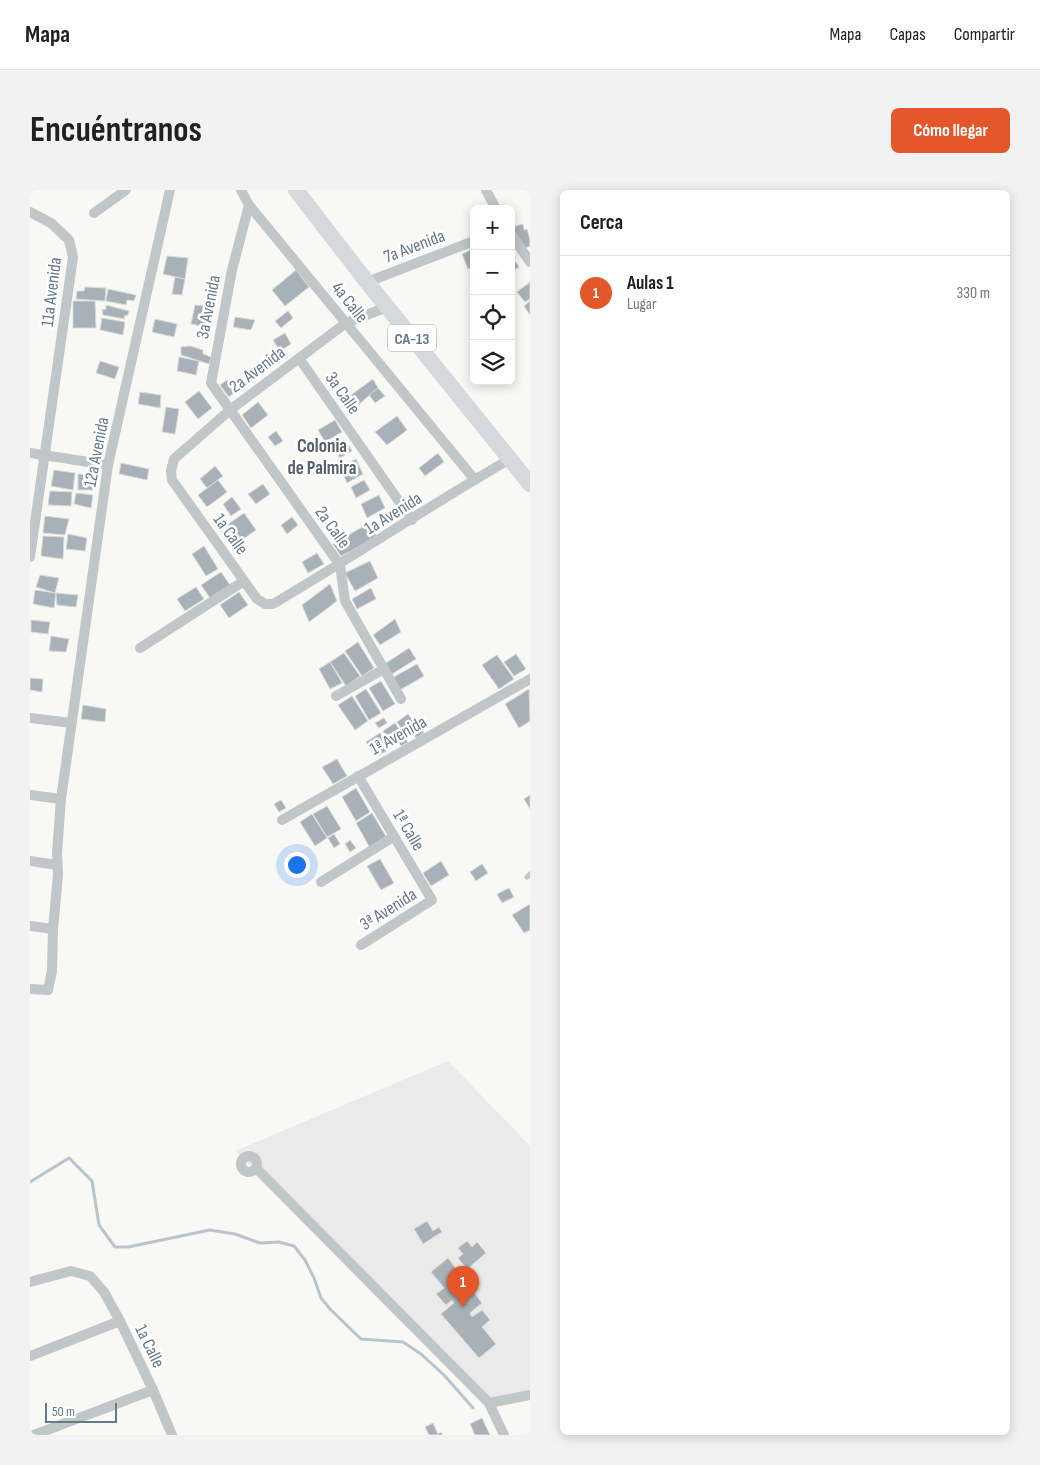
<!DOCTYPE html>
<html lang="es">
<meta charset="utf-8">
<style>
body{margin:0;font-family:"Sofia Sans Condensed",sans-serif;background:#f2f2f2;color:#202124}
.controls{position:absolute;right:15px;top:15px;display:grid;overflow:hidden;border-radius:8px;box-shadow:0 2px 12px #0003}
.controls button{width:45px;height:45px;display:grid;place-items:center;padding:0;border:0;border-bottom:1px solid #e0e0e0;background:#fff;color:#202124;font:25px sans-serif}
.scale{position:absolute;left:15px;bottom:12px;width:72px;box-sizing:border-box;padding-left:5px;border:2px solid #677886;border-top:0;font-size:14px;line-height:18px;white-space:nowrap;color:#677886;-webkit-text-stroke:4px #fff;paint-order:stroke}
.you{position:absolute;left:266px;top:674px;width:18px;height:18px;margin:-12px;border:4px solid #fff;border-radius:50%;background:#1a73e8;box-shadow:0 0 0 8px #1a73e833}
.badge{display:grid;place-items:center;width:32px;height:32px;border-radius:50%;background:#e4572a;color:#fff;font-size:16px;font-weight:700}
.pin{position:absolute;translate:-50% -41px;filter:drop-shadow(0 1px 2px #0008)}
.pin::after{content:'';position:absolute;top:26px;width:18px;height:15px;background:inherit;clip-path:polygon(0 0,100% 0,50% 100%)}
.list{margin:0;padding:0;list-style:none}
h2{display:flex;justify-content:space-between;align-items:center;height:65px;margin:0;padding:0 20px;font-size:21px}
h2 small{font-size:16px;font-weight:400;color:#757577}
.list li{display:grid;grid-template-columns:32px 1fr auto;gap:15px;align-items:center;box-sizing:border-box;height:75px;padding:0 20px;border-top:1px solid #e0e0e0}
.list b{display:block;font-size:19px;white-space:nowrap}
.list p{margin:0;font-size:16px;white-space:nowrap;color:#757577}
.list em{font-size:16px;font-style:normal;color:#757577}
.icon{flex:none;width:28px;height:28px;fill:none;stroke:currentColor;stroke-width:2;stroke-linecap:round;stroke-linejoin:round}
.map{position:relative;flex:none;width:500px;height:1245px;overflow:hidden;border-radius:8px}
header{display:flex;align-items:center;gap:30px;box-sizing:border-box;height:70px;padding:0 25px;background:#fff;border-bottom:1px solid #e0e0e0}
header strong{font-size:24px}
nav{display:flex;gap:28px;margin-inline-start:auto;font-size:18px}
.intro{display:flex;align-items:center;justify-content:space-between;box-sizing:border-box;height:120px;padding:0 30px}
h1{margin:0;font-size:35px}
.button{padding:12px 22px;border-radius:8px;background:#e4572a;color:#fff;font-size:18px;font-weight:700}
main{display:flex;gap:30px;padding:0 30px}
aside{flex:1;background:#fff;border-radius:8px;box-shadow:0 2px 12px #0003}
.map>svg:first-child{display:block}
</style>
<header>
<strong>Mapa</strong>
<nav><a>Mapa</a><a>Capas</a><a>Compartir</a></nav>
</header>
<div class="intro"><h1>Encuéntranos</h1><a class="button">Cómo llegar</a></div>
<main>
<div class="map">
<svg width="500" height="1245" viewBox="0 0 500 1245">
<rect width="100%" height="100%" fill="#f8f8f5"/>
<polygon fill="#e9eae9" points="418,871 500,956 500,1207 459,1213 205,961"/>
<g fill="none" stroke-linecap="round" stroke-linejoin="round">
<polyline stroke="#b9c5ca" stroke-width="3" points="0,992 39,968 62,991 69,1035 85,1057 98,1057 180,1040 205,1044 230,1053 249,1052 264,1056 275,1070 284,1088 291,1108 301,1120 331,1149 373,1152 391,1164 414,1185 443,1218"/>
</g>
<g fill="#a8b1b7" stroke="#dadad8">
<polygon points="493,34 494,40 497,39 500,50 500,56 493,59 482,37"/>
<polygon points="443,59 444,77 438,79 432,64"/>
<polygon points="137,66 158,68 155,89 133,84"/>
<polygon points="484,70 489,77 481,82 481,71"/>
<polygon points="266,80 279,97 255,116 242,100"/>
<polygon points="145,87 155,89 152,105 142,104"/>
<polygon points="500,92 500,109 495,112 487,102"/>
<polygon points="55,97 76,98 75,111 46,109 47,101 54,101"/>
<polygon points="78,99 106,105 104,111 97,110 96,115 76,111"/>
<polygon points="43,111 65,111 66,138 43,138"/>
<polygon points="500,111 500,125 494,116"/>
<polygon points="76,115 99,121 98,125 94,126 95,129 73,125 72,120 76,119"/>
<polygon points="165,115 182,117 177,137 161,134"/>
<polygon points="258,121 263,128 251,138 245,131"/>
<polygon points="205,127 225,130 221,140 203,137"/>
<polygon points="72,128 95,132 93,145 70,140"/>
<polygon points="125,129 147,134 144,147 122,142"/>
<polygon points="255,143 261,154 250,161 243,150"/>
<polygon points="160,156 173,160 173,164 181,167 179,174 151,165 151,157"/>
<polygon points="149,167 169,171 166,185 147,181"/>
<polygon points="70,171 89,177 85,189 66,183"/>
<polygon points="343,189 348,198 328,215 321,205"/>
<polygon points="197,190 206,201 199,207 190,195"/>
<polygon points="348,198 355,206 345,213 339,205"/>
<polygon points="169,201 182,218 168,229 155,212"/>
<polygon points="110,202 131,205 130,218 108,214"/>
<polygon points="228,212 238,225 221,238 212,225"/>
<polygon points="136,217 149,219 145,244 132,242"/>
<polygon points="367,226 377,240 357,255 345,242"/>
<polygon points="305,230 312,242 295,252 288,240"/>
<polygon points="246,241 253,251 245,256 238,247"/>
<polygon points="316,250 322,261 310,268 304,257"/>
<polygon points="408,263 414,272 395,286 389,278"/>
<polygon points="326,269 333,284 317,293 310,278"/>
<polygon points="91,273 119,279 117,290 89,284"/>
<polygon points="185,276 193,286 177,298 170,289"/>
<polygon points="24,280 45,283 43,300 21,296"/>
<polygon points="48,284 65,286 63,300 48,300"/>
<polygon points="188,290 197,302 177,317 168,305"/>
<polygon points="334,290 340,300 326,308 321,297"/>
<polygon points="233,294 240,304 226,314 218,304"/>
<polygon points="20,301 42,302 41,316 18,315"/>
<polygon points="46,303 63,305 61,318 44,314"/>
<polygon points="349,305 355,318 337,328 331,314"/>
<polygon points="202,307 211,319 201,326 193,314"/>
<polygon points="214,323 226,340 202,357 190,340"/>
<polygon points="15,326 39,329 35,345 13,343"/>
<polygon points="262,327 268,335 257,344 251,335"/>
<polygon points="339,333 347,347 311,366 303,354"/>
<polygon points="38,344 57,348 55,361 36,359"/>
<polygon points="13,346 34,347 33,369 11,366"/>
<polygon points="174,356 188,379 176,386 162,364"/>
<polygon points="287,363 294,374 278,383 272,372"/>
<polygon points="340,371 348,388 325,401 315,383"/>
<polygon points="191,382 200,395 180,408 171,395"/>
<polygon points="10,385 29,388 25,403 6,397"/>
<polygon points="300,394 307,411 279,432 272,415"/>
<polygon points="166,397 174,409 155,421 147,409"/>
<polygon points="341,398 346,409 327,419 322,409"/>
<polygon points="5,400 26,403 24,418 3,414"/>
<polygon points="209,402 218,415 199,428 190,415"/>
<polygon points="26,403 48,405 46,417 27,415"/>
<polygon points="365,429 371,442 350,455 343,445"/>
<polygon points="1,430 20,432 18,444 1,442"/>
<polygon points="21,446 39,449 36,462 19,461"/>
<polygon points="328,452 344,478 332,486 315,461"/>
<polygon points="379,458 386,469 359,486 353,475"/>
<polygon points="314,463 330,486 316,496 300,472"/>
<polygon points="486,464 496,479 484,486 474,472"/>
<polygon points="467,465 484,489 469,499 452,475"/>
<polygon points="300,472 312,493 300,499 289,479"/>
<polygon points="387,474 394,486 370,500 362,488"/>
<polygon points="0,488 13,489 12,502 0,500"/>
<polygon points="351,491 365,514 353,521 339,498"/>
<polygon points="336,499 351,523 339,530 325,506"/>
<polygon points="499,499 500,531 489,538 475,514"/>
<polygon points="322,506 338,531 325,540 308,515"/>
<polygon points="53,515 76,519 75,532 51,529"/>
<polygon points="378,524 387,537 376,545 367,532"/>
<polygon points="354,528 357,533 349,538 345,533"/>
<polygon points="365,533 373,545 360,553 353,541"/>
<polygon points="390,537 394,543 386,548 382,542"/>
<polygon points="350,543 360,559 346,567 336,552"/>
<polygon points="374,546 378,552 371,556 367,550"/>
<polygon points="307,569 317,586 303,594 292,577"/>
<polygon points="326,598 340,622 326,631 312,607"/>
<polygon points="500,605 500,619 494,609"/>
<polygon points="251,610 256,618 249,622 244,614"/>
<polygon points="297,616 311,639 297,647 283,624"/>
<polygon points="342,623 357,648 340,658 326,633"/>
<polygon points="282,624 297,648 285,656 270,632"/>
<polygon points="304,644 310,654 304,658 298,648"/>
<polygon points="320,650 326,658 320,662 315,654"/>
<polygon points="350,669 364,693 351,700 337,676"/>
<polygon points="411,671 419,685 401,696 393,683"/>
<polygon points="452,674 458,683 446,691 440,682"/>
<polygon points="479,698 484,707 472,713 467,704"/>
<polygon points="500,714 500,740 494,743 482,725"/>
<polygon points="397,1031 403,1041 409,1037 412,1042 393,1054 384,1039"/>
<polygon points="437,1051 442,1057 447,1052 456,1063 437,1079 428,1068 433,1064 428,1058"/>
<polygon points="418,1068 452,1113 440,1123 442,1127 452,1120 460,1130 452,1137 466,1154 449,1168 411,1124 424,1113 422,1110 416,1115 406,1104 414,1098 401,1082"/>
<polygon points="452,1228 460,1245 445,1245 440,1234"/>
<polygon points="403,1233 408,1244 411,1242 413,1245 399,1245 395,1237"/>
</g>
<g fill="none" stroke-linecap="round" stroke-linejoin="round">
<polyline stroke="#c1c6c9" stroke-width="5" points="497,687 500,684"/>
<g stroke="#c1c6c9" stroke-width="10">
<polyline points="211,0 219,15 445,290"/>
<polyline points="456,0 466,19"/>
<polyline points="219,15 202,80 181,193 310,375 315,411 371,509"/>
<polyline points="0,22 21,33 39,50 43,67 0,367"/>
<polyline points="64,23 96,0"/>
<polyline points="481,44 500,72"/>
<polyline points="337,92 444,51"/>
<path d="M 357,117 L 316,133 L 200,220 L 144,269 L 141,281 L 142,290 L 227,409 L 235,414 L 243,414 C 323,367 400,315 480,269"/>
<polyline points="269,168 382,330"/>
<polyline points="0,263 78,275"/>
<polyline points="110,458 214,391"/>
<polyline points="306,506 354,479"/>
<polyline points="0,528 41,533"/>
<polyline points="328,586 402,710 331,755"/>
<polyline points="0,605 31,609"/>
<polyline points="252,630 500,489"/>
<polyline points="0,671 27,675"/>
<polyline points="291,692 363,647"/>
<polyline points="0,736 23,739"/>
<polyline points="0,799 18,800 22,781 23,739 28,685 27,663 31,609 78,275 140,0"/>
<circle cx="219" cy="974" r="8"/>
<polyline points="226,978 459,1213 474,1245"/>
<polyline points="0,1092 41,1081 60,1086 74,1102 90,1131 123,1200 142,1245"/>
<polyline points="0,1166 90,1131"/>
<polyline points="459,1213 500,1205"/>
<polyline points="4,1245 123,1200"/>
</g>
<polyline stroke="#d5d9dd" stroke-width="16" points="266,0 337,92 500,294"/>
</g>
<g text-anchor="middle" stroke-width="5" stroke-linejoin="round" paint-order="stroke">
<rect fill="#fff" stroke="#95a0aa" stroke-width="1" x="358" y="134.5" width="48" height="27" rx="4"/>
<g font-size="16" font-weight="bold" fill="#677886">
<text x="382" y="154">CA-13</text>
</g>
<g font-size="18" fill="#677886" stroke="#fff">
<text transform="translate(384 56) rotate(-21)" y="6">7a Avenida</text>
<text transform="translate(21 102) rotate(-83)" y="6">11a Avenida</text>
<text transform="translate(320 112) rotate(51)" y="6">4a Calle</text>
<text transform="translate(178 117) rotate(-79)" y="6">3a Avenida</text>
<text transform="translate(227 179) rotate(-37)" y="6">2a Avenida</text>
<text transform="translate(313 203) rotate(55)" y="6">3a Calle</text>
<text transform="translate(66 262) rotate(-79)" y="6">12a Avenida</text>
<text transform="translate(363 323) rotate(-32)" y="6">1a Avenida</text>
<text transform="translate(303 337) rotate(54)" y="6">2a Calle</text>
<text transform="translate(201 344) rotate(54)" y="6">1a Calle</text>
<text transform="translate(368 545) rotate(-29)" y="6">1ª Avenida</text>
<text transform="translate(379 640) rotate(59)" y="6">1ª Calle</text>
<text transform="translate(358 719) rotate(-32)" y="6">3ª Avenida</text>
<text transform="translate(120 1156) rotate(64)" y="6">1a Calle</text>
</g>
<g font-size="19" font-weight="bold" fill="#55616b" stroke="#fff">
<text x="292" y="262">Colonia<tspan x="292" dy="22">de Palmira</tspan></text>
</g>
</g>
</svg>
<div class="controls">
<button>+</button>
<button>−</button>
<button><svg class="icon" aria-label="locate" viewBox="0 0 24 24"><circle cx="12" cy="12" r="6"/><path d="M12 2v4M12 18v4M2 12h4M18 12h4"/></svg></button>
<button><svg class="icon" aria-label="layers" viewBox="0 0 24 24"><path d="M12 4l9 5-9 5-9-5zM3 14l9 5 9-5"/></svg></button>
</div>
<div class="scale">50 m</div>
<div class="you"></div>
<div class="pin badge" style="left:433px;top:1117px">1</div>
</div>
<aside>
<h2>Cerca<small></small></h2>
<ul class="list">
<li><span class="badge">1</span><div><b>Aulas 1</b><p>Lugar</p></div><em>330 m</em></li>
</ul>
</aside>
</main>
